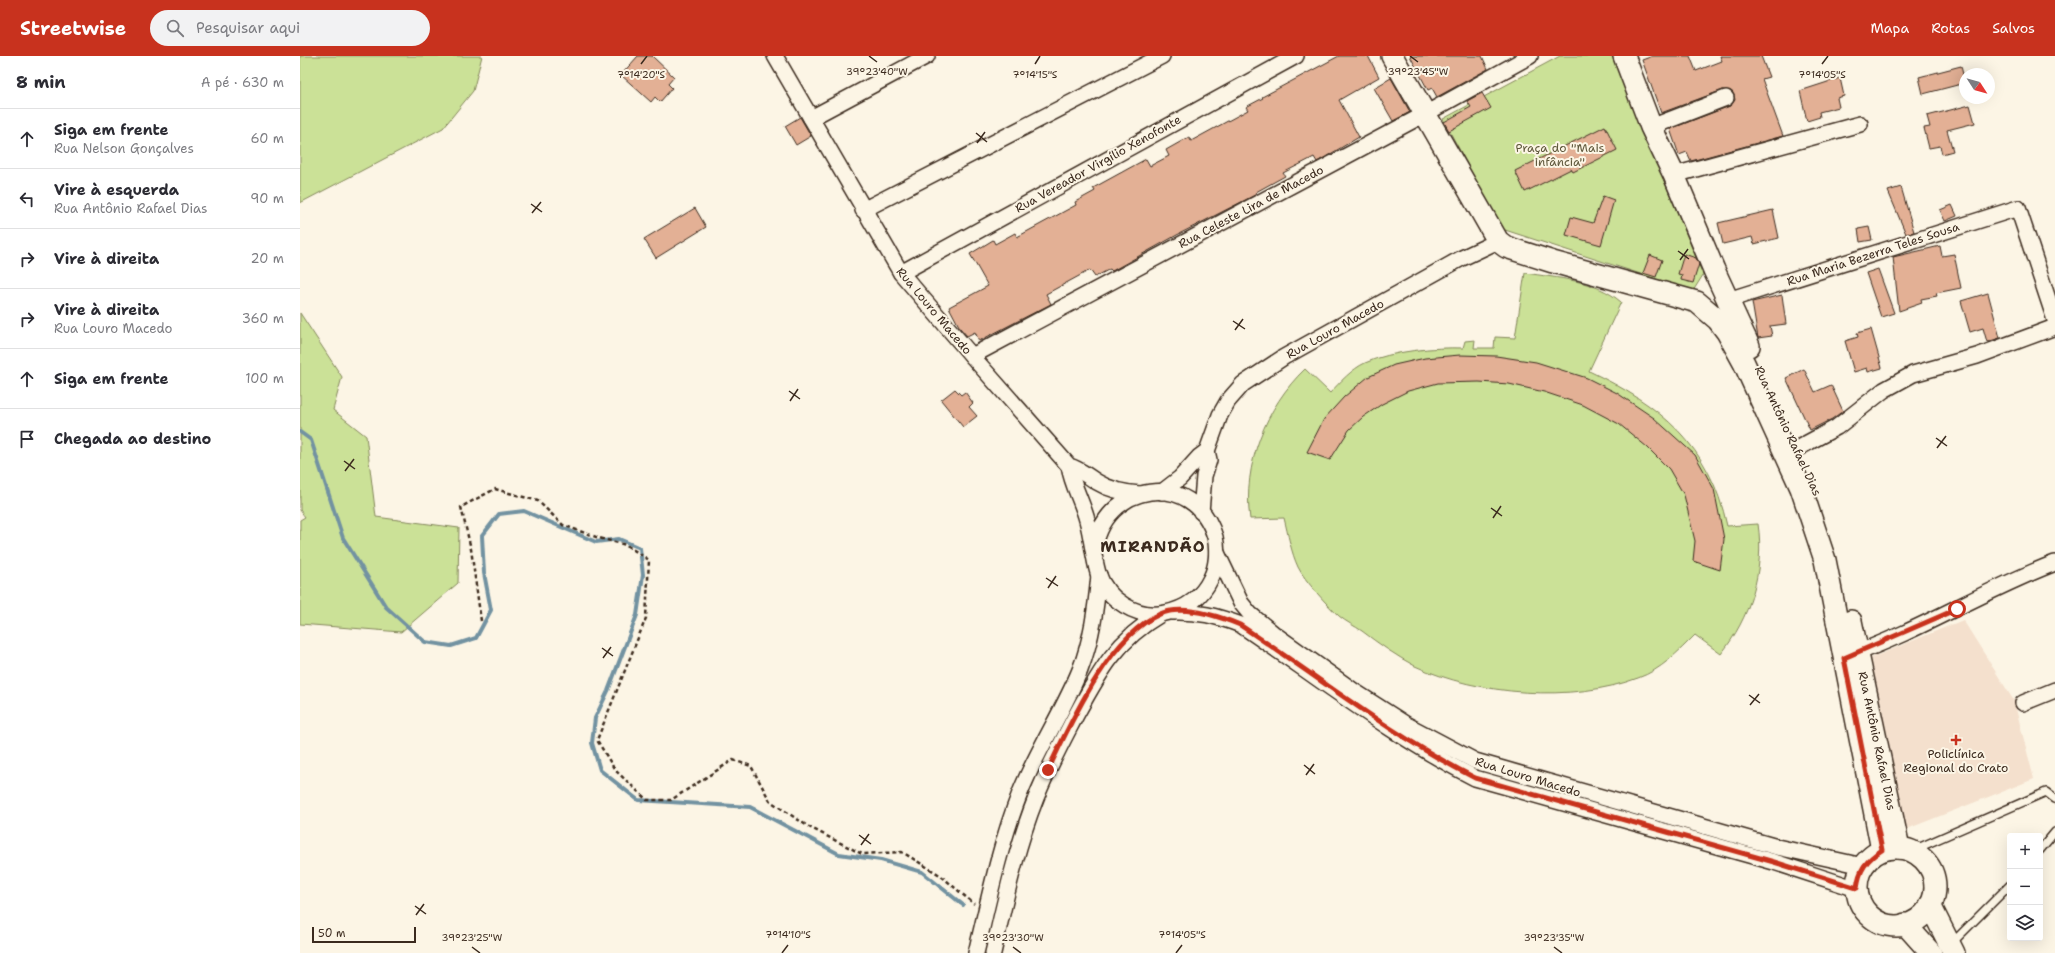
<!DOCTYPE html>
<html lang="pt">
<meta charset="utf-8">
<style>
body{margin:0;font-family:"Shantell Sans",sans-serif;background:#f2f2f3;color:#2b2b33}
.controls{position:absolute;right:12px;bottom:12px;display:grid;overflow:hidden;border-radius:4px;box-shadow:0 4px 16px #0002}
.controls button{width:36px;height:36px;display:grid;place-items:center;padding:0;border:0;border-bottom:1px solid #e1e1e2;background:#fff;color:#2b2b33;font:20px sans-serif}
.compass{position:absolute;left:1659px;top:12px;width:36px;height:36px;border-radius:50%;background:#fff;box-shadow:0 4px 16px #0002;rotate:126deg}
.scale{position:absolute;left:12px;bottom:10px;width:104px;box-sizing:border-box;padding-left:4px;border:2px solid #3b2a1e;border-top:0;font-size:11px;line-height:14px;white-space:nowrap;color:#3b2a1e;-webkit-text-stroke:3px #fcf5e5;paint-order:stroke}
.stop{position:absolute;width:12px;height:12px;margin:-9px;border:3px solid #c8321e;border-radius:50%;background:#fff}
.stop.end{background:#c8321e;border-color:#fff;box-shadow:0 1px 4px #0008}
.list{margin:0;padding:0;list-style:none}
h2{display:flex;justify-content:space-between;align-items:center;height:52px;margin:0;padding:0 16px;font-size:17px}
h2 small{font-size:13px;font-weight:400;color:#7c7c81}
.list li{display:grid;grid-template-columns:26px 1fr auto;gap:12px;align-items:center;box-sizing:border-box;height:60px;padding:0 16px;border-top:1px solid #e1e1e2}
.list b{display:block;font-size:15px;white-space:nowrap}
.list p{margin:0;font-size:13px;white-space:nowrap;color:#7c7c81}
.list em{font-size:13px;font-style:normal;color:#7c7c81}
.icon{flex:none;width:22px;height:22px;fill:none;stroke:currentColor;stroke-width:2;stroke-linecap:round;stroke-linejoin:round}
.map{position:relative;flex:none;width:1755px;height:897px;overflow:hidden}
header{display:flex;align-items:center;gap:24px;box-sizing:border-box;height:56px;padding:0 20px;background:#c8321e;color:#fff}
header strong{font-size:19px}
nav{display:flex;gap:22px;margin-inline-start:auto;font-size:14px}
.search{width:280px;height:36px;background:#f2f2f3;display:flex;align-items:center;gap:10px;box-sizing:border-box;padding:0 14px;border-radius:22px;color:#7c7c81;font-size:15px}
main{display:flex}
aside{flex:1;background:#fff}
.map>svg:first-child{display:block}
</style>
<header>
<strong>Streetwise</strong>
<div class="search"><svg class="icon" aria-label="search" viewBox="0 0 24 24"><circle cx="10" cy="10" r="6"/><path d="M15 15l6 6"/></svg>Pesquisar aqui</div>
<nav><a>Mapa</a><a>Rotas</a><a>Salvos</a></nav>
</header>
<main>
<aside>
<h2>8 min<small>A pé · 630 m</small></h2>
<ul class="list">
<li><svg class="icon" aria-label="ahead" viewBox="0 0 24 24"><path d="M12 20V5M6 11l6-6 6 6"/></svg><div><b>Siga em frente</b><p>Rua Nelson Gonçalves</p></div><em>60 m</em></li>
<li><svg class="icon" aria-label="left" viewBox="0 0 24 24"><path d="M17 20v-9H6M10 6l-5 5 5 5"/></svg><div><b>Vire à esquerda</b><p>Rua Antônio Rafael Dias</p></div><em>90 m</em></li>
<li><svg class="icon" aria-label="right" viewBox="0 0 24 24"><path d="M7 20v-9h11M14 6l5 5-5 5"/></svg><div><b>Vire à direita</b></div><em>20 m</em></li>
<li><svg class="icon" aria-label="right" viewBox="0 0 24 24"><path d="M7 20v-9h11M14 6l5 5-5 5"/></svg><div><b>Vire à direita</b><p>Rua Louro Macedo</p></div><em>360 m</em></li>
<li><svg class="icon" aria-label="ahead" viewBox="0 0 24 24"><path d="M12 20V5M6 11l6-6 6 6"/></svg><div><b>Siga em frente</b></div><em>100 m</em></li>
<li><svg class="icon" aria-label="arrive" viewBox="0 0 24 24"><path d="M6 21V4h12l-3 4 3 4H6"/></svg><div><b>Chegada ao destino</b></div></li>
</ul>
</aside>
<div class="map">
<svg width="1755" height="897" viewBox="0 0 1755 897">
<rect width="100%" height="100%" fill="#fcf5e5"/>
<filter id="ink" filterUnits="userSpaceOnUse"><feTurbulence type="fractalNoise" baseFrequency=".025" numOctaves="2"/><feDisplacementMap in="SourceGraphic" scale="8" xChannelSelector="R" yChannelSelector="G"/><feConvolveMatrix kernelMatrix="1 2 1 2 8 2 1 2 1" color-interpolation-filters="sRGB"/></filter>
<g filter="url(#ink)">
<polygon fill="#f4e0cd" points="1663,564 1714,645 1734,723 1607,773 1571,602"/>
<g fill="#cbe197" stroke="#83865a">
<polygon points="0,0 182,0 173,35 143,72 0,147"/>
<polygon points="1260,0 1313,0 1403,219 1393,235 1202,173 1143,63"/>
<path d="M 1225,217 C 1257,222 1296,224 1321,246 L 1289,315 C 1360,349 1410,389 1427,470 L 1458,468 C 1465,514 1450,562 1421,598 L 1395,579 C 1378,596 1361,614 1338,622 C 1272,647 1178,639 1115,610 C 1096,600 1079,588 1062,575 C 1055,570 1046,566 1039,560 C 1029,551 1004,524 998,511 C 991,496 988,478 984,462 L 950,463 C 942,410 966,350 1005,313 L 1030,337 C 1040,326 1052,313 1065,307 C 1091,295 1135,291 1163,292 L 1165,285 L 1175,284 L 1174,292 L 1194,292 L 1195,281 L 1215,282 Z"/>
<polygon points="0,257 42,321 33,354 66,380 76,461 159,472 158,527 101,576 0,568 0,464 5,461 0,454"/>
</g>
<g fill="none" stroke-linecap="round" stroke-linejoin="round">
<polyline stroke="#7292a1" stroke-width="4" points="0,376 11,384 43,482 86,551 125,586 151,590 176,582 191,554 184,517 182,480 199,458 224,455 296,486 319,483 340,492 343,519 337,559 308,635 295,662 292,687 300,714 338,744 450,751 539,798 581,804 622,816 663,849"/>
</g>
<g fill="#e3b095" stroke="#3b2a1e">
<polygon points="338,0 352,0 374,21 368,28 372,32 360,46 355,41 351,46 321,19"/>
<polygon points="1039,0 1068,0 1079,21 1039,44 1059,81 1017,106 1014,101 983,117 985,120 956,136 957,138 877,179 812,215 810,213 795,221 790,214 746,238 751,248 679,285 675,276 667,280 660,272 649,251 688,230 670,198 693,184 695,188 715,177 717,181 776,149 775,146 795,135 793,132 846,103 850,110 869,100 866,94 889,81 891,85 948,54 946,51 963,42 962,41"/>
<polygon points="1110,0 1182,0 1188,13 1137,41 1132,32 1128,34"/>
<polygon points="1353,0 1390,0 1396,15 1422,5 1420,0 1461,0 1469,21 1462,23 1483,80 1391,105 1387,96 1379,99 1370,73 1430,50 1435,44 1434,39 1431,35 1423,34 1361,57 1342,4"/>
<polygon points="1661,10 1665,27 1623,38 1619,21"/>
<polygon points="1091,22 1110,56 1093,65 1074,32"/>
<polygon points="1540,22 1544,40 1537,42 1539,51 1519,56 1520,61 1507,65 1500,35"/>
<polygon points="1182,37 1191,52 1149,75 1144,66 1171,51 1167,45"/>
<polygon points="1670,49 1675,67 1647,74 1653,95 1642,98 1640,90 1629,92 1624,72 1630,71 1627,60"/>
<polygon points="500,61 511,80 496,89 485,70"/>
<polygon points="1305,70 1317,94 1273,116 1271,113 1225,136 1215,115"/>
<polygon points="1601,131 1614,176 1606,178 1588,135"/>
<polygon points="1303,140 1314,144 1301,189 1266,179 1271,161 1293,167"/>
<polygon points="1652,149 1657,160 1645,165 1640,154"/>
<polygon points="395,152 406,171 356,202 344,183"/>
<polygon points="1473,154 1479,182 1454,188 1452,181 1423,188 1418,167"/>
<polygon points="1569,171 1572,184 1560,186 1558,173"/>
<polygon points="1640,190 1642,200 1654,198 1661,232 1636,237 1637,240 1621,243 1622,247 1599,255 1593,201"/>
<polygon points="1384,198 1396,202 1399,208 1393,227 1381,224 1382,219 1378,218"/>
<polygon points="1350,199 1362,204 1356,221 1343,217"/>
<polygon points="1578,213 1594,257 1581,261 1566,217"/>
<polygon points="1688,237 1700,282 1687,286 1683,272 1670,276 1661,245"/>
<polygon points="1482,239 1486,268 1470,270 1472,280 1458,282 1452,246"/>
<polygon points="1571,273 1582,312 1568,316 1567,312 1554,316 1545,285 1558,281 1557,277"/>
<polygon points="1160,299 1196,300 1236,306 1287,322 1317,337 1354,362 1395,399 1414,433 1424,483 1420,514 1393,505 1395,485 1384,439 1369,413 1347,391 1319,368 1283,349 1244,336 1209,328 1179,326 1138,327 1108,335 1082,348 1063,361 1049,374 1030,404 1007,396 1024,363 1044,341 1068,321 1094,309 1125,302"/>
<polygon points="1504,313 1515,336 1531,329 1543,355 1532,363 1510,374 1486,322"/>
<polygon points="655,333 661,339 665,336 673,347 669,351 677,360 663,371 641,344"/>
</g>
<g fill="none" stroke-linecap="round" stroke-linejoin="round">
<g stroke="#3b2a1e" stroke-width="10">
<g id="lane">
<polyline points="1740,794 1755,776"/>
<polyline points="1611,795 1746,736 1755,743"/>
<polyline points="1651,888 1710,829"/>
</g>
</g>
<g stroke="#3b2a1e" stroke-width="18">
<g id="street">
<path d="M 475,0 L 601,217 L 672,300 L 769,410 C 780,413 787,420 797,426 C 810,434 824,437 840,438"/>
<polyline points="511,62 627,0"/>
<polyline points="1351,71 1426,42"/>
<polyline points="1374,119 1560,68"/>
<polyline points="563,154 862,0"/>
<polyline points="601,217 996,0"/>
<polyline points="1428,244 1718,152 1755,264"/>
<polyline points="672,300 1125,58 1230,0"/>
<polyline points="1498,392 1537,371 1584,334 1613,318 1677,300 1755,271"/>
<path d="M 769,410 C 772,429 782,445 787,464 C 792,482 793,500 798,517 C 807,544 837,563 865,557 C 886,553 902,541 911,522 C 917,510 918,494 915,481 C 895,412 802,425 794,497"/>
<polyline points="862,436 880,422 899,401 907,395 920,359 928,345 943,328 984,301 1162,202 1198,185"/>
<polyline points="901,456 904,420 909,404 907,395"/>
<polyline points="917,497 941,547 950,558 973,577 1054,635 1107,669 1175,705 1477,791 1563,810"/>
<path d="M 872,556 C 897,555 917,560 941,569 C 1018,621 1091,679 1175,722 L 1474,806 L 1557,833"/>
<path d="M 1548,600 C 1620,575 1684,534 1755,507"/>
<polyline points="1723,647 1755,634"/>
<path d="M 676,897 C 689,843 700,788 720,737 C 737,694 763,656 780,614 C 792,583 796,552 799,519"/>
<path d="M 693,897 C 705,845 716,792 736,742 C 747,714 761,688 775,661 C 799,617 816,584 861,558"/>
</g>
</g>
<g stroke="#3b2a1e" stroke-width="24">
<g id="secondary">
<polyline points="1092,0 1198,185 1206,191 1253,206 1397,246 1418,264 1427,276 1444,307 1501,432 1525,504 1582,794"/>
<polyline points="1324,0 1351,71 1374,119 1414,214 1449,290"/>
<polyline points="1551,565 1599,792"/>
<circle cx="1596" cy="831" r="39"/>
<polyline points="1630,849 1654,897"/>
<polyline points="1605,868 1631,897"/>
</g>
</g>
<polyline stroke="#3b2a1e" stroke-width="2.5" stroke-dasharray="4 3" stroke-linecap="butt" points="181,565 171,493 161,451 195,433 238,445 263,469 299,482 326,489 349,504 346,562 297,684 315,714 347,744 371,744 433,704 451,710 470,745 509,771 562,798 602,796 640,819 674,848"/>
<use href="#lane" stroke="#fcf5e5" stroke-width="7"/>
<use href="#street" stroke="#fcf5e5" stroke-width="15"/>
<use href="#secondary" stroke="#fcf5e5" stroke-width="21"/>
</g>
</g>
<g fill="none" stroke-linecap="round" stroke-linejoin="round" filter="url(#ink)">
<path stroke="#c8321e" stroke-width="5" d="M 748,714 C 771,666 809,580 860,558 C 884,548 918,560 940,569 C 1018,621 1091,679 1175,722 L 1474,806 L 1557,832 C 1559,814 1566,804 1582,794 L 1544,602 L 1657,553"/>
</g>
<path fill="none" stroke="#3b2a1e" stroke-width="1.5" d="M 569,0 L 577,6M 1110,0 L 1118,6M 341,8 L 347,0M 735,8 L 740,0M 1522,8 L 1528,0M 676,77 L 687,86M 677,87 L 685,76M 231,148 L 242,156M 232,157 L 241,146M 1378,195 L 1389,203M 1380,204 L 1388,193M 933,265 L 945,273M 935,274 L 943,263M 489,335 L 500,343M 490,345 L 498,333M 1636,382 L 1647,390M 1637,392 L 1646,380M 44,405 L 55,413M 45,415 L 54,403M 1191,452 L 1202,460M 1193,462 L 1201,450M 746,522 L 758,530M 748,532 L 756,520M 302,592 L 313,600M 303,602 L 311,591M 1449,639 L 1460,647M 1450,649 L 1459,638M 1004,709 L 1015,718M 1006,719 L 1014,708M 559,779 L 571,788M 561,789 L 569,778M 115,850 L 126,858M 116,859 L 124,848M 172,891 L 180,897M 713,891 L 721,897M 1254,891 L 1262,897M 482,897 L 488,889M 876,897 L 882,889"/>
<path fill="#c8321e" stroke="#fcf5e5" stroke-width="1.5" d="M1654 678h4v4h4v4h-4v4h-4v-4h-4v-4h4z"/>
<g text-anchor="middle" stroke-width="4" stroke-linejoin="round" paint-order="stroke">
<g font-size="12" fill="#5f583c" stroke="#fcf5e5">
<text x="1260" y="96">Praça do ''Mais<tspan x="1260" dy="14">infância''</tspan></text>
</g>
<g font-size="12" fill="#3b2a1e" stroke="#fcf5e5">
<text transform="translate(798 108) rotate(-29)" y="4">Rua Vereador Virgílio Xenofonte</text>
<text transform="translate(951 151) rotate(-28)" y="4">Rua Celeste Lira de Macedo</text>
<text transform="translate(1573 198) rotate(-18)" y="4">Rua Maria Bezerra Teles Sousa</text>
<text transform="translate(634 255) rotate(50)" y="4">Rua Louro Macedo</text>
<text transform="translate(1035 273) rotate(-29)" y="4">Rua Louro Macedo</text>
<text transform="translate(1488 375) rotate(65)" y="4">Rua Antônio Rafael Dias</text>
<text transform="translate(1577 685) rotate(78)" y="4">Rua Antônio Rafael Dias</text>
<text transform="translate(1228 721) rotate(17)" y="4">Rua Louro Macedo</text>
</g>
<g font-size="12" fill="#3b2a1e" stroke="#fcf5e5">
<text x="1656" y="702">Policlínica<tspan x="1656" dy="14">Regional do Crato</tspan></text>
</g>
<g font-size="16" font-weight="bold" letter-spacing="1" fill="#3b2a1e" stroke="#fcf5e5">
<text x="853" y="496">MIRANDÃO</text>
</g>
</g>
<g font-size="10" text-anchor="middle" fill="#3b2a1e" stroke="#fcf5e5" stroke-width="4" stroke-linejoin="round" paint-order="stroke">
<text x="577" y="19">39°23'40"W</text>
<text x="1118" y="19">39°23'45"W</text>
<text x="341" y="22">7°14'20"S</text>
<text x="1522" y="22">7°14'05"S</text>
<text x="735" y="22">7°14'15"S</text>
<text x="488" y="882">7°14'10"S</text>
<text x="882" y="882">7°14'05"S</text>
<text x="172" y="885">39°23'25"W</text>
<text x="713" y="885">39°23'30"W</text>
<text x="1254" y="885">39°23'35"W</text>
</g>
</svg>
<div class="controls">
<button>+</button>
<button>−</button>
<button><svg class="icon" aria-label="layers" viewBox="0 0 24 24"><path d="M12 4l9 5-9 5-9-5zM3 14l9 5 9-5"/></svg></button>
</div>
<svg class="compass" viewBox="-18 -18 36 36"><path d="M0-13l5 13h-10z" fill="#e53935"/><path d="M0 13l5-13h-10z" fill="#7c7c81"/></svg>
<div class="scale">50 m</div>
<div class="stop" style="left:1657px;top:553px"></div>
<div class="stop end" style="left:748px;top:714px"></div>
</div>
</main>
